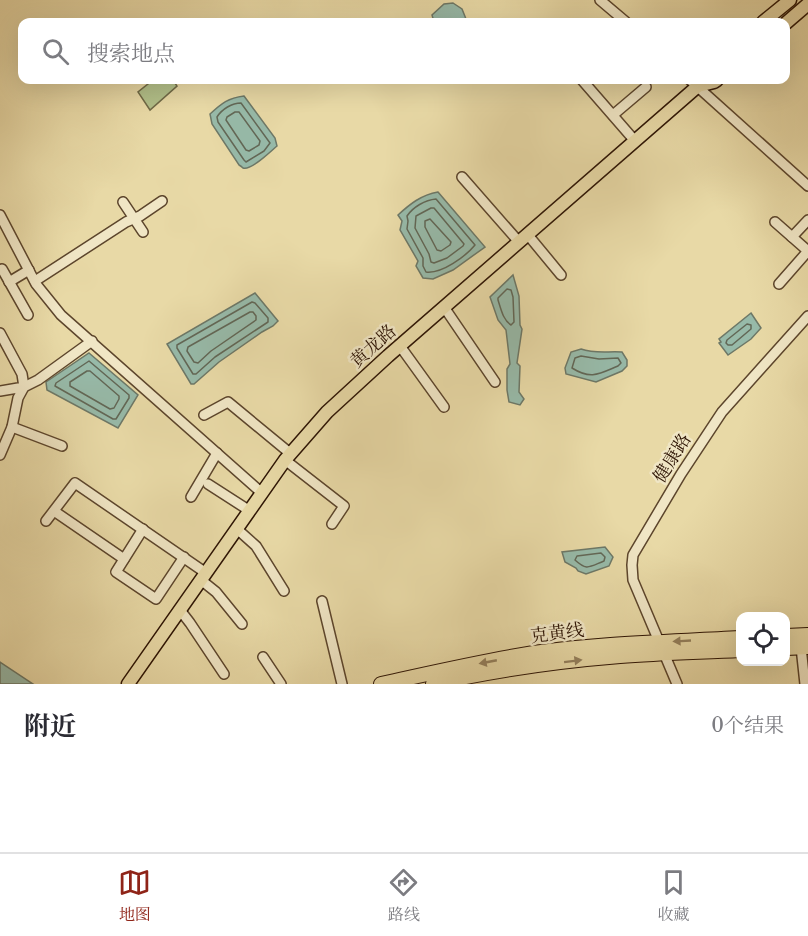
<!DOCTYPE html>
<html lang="zh">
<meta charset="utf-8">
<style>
body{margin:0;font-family:"Libre Caslon Text","Noto Serif SC",serif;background:#f7f7f7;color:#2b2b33}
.controls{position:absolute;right:18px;bottom:18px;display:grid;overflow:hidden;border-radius:12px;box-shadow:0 6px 24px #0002}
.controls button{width:54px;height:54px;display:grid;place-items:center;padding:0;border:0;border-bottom:2px solid #e1e1e2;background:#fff;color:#2b2b33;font:30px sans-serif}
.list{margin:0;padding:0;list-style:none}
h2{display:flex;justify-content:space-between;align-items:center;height:78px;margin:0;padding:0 24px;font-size:26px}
h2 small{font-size:20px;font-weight:400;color:#7c7c81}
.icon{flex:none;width:33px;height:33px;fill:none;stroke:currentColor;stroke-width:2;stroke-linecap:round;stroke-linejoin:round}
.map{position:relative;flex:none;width:808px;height:684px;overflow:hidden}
.search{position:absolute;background:#fff;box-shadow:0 6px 24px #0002;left:18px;right:18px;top:18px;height:66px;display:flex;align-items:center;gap:15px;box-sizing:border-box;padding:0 21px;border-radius:12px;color:#7c7c81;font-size:22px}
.sheet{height:168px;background:#fff}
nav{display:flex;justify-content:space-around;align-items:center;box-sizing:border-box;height:84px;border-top:2px solid #e1e1e2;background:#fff;font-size:16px;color:#7c7c81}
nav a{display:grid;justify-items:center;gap:3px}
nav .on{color:#8f2418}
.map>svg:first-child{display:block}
</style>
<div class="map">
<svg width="808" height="684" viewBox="0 0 808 684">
<rect width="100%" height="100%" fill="#e8d9a6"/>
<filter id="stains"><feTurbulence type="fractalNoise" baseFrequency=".00333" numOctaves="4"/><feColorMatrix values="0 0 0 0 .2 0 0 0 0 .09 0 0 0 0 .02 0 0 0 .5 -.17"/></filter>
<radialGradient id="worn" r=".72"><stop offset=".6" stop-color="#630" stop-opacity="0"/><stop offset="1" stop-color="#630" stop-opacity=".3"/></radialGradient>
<polygon fill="#b2c08a" stroke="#706a47" stroke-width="1.5" points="153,80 173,80 177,86 150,110 138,92"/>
<g fill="#97baa9" stroke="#6d7867" stroke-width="1.5">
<polygon points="453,3 462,9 466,19 465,22 434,22 432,15 444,4"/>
<path d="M 244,96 L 275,138 L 277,146 C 271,151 251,171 243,168 C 242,167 241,166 239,165 L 212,124 L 210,114 C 222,103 228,98 244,96 Z"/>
<path d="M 438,192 L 485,247 L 453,270 L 433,279 L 423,278 L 416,266 L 418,261 L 400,230 L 402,221 L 398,215 C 410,204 421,195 438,192 Z"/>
<polygon points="513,275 519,296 520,325 522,329 517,363 520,366 519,392 524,399 520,405 509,402 507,390 507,369 510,364 506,330 498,320 490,297"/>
<polygon points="255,293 278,321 273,326 262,332 219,362 194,384 191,384 167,344"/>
<polygon points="751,313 761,328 751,339 728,355 719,343 721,342 719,339"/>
<path d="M 581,349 C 595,354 608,351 622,352 L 627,360 L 627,366 L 622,371 L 596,382 L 566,374 L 565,368 L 571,352 Z"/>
<polygon points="89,353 138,395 118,428 47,390 46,382"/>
<polygon points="605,547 613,557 609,566 586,574 578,571 576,568 565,562 562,552"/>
<polygon points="0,662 33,684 0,684"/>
</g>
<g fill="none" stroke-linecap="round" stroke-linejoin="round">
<g stroke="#626756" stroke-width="1.5">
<path d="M 241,103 L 270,143 L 264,151 L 246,162 L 244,160 L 218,122 L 217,117 C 222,109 232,103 241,103 Z"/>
<polygon points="235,112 239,112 260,141 259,145 249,151 246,150 226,120 227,117"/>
<path d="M 436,199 L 475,245 C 466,256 442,274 426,272 L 423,266 L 423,258 L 407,229 L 408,221 L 407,216 C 413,207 425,200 436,199 Z"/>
<polygon points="431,208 434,208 464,244 463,246 447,258 434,263 431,262 429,254 415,228 416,216"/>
<polygon points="430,219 451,242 450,245 441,251 437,250 425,227 425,221"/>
<path d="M 507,289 L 511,290 L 513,297 L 514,322 L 511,325 C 503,320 501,309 498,300 L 498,298 Z"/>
<polygon points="252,302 255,303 268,318 268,322 215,357 196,374 193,374 177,348 177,345"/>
<polygon points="250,312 253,312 256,316 256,320 211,351 198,363 194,362 187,351 188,347"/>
<polygon points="747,324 751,325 751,329 732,345 728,345 726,343 727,340"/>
<path d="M 581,356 L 599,359 L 618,358 L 621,363 L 618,366 C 599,374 591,380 572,368 L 575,358 Z"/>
<polygon points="89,361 129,395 129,398 116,419 113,419 55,386 56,383"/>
<polygon points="87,371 90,371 119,396 119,399 114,408 110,409 70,386 70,382"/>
<path d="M 601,553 L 605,557 L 604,561 C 589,567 587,571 575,560 L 577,556 Z"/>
</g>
<g stroke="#5c452c" stroke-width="12">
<g id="minor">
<polyline points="600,0 626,22"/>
<polyline points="582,80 635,141"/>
<polyline points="690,80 808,186"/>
<polyline points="613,115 646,87"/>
<polyline points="462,177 519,242"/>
<polyline points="123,202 143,232"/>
<polyline points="0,215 36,284 61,315 262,493"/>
<polyline points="775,222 808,251"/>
<polyline points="528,235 561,275"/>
<polyline points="792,237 808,220"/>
<polyline points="2,269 28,315"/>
<polyline points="35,281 126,222 140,216 162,201"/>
<polyline points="9,282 29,270"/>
<polyline points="779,284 808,251"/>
<polyline points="444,307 495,382"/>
<polyline points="0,333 22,374 24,387 0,391"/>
<polyline points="400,346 444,407"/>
<polyline points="204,415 228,402 291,454"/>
<polyline points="12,427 62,446"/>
<polyline points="0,455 12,427 18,398 24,387 38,380 92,341"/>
<polyline points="285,460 344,506 332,524"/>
<polyline points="208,484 250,511"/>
<polyline points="191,497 217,453"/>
<polyline points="54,511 124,559"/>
<polyline points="46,521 75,483 206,573"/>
<polyline points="143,529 116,572 156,599 184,557"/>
<polyline points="237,529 256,546 284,591"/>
<polyline points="201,580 216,592 242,624"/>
<polyline points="322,601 342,684"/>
<polyline points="180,610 190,623 224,674"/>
<polyline points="801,647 805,684"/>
<polyline points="263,657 281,684"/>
<polyline points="677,684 633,580 632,565 633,555 681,474 722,412 808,316"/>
</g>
</g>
<g stroke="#2d1404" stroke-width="15">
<g id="major">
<polyline points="763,22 790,0"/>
<polyline points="786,23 808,4"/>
<polyline points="698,86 714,82 717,80"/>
<polyline points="128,684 285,460 327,412 388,356 698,86 701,80"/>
</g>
</g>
<g stroke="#2d1404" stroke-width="16">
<g id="highway">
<polyline points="786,636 808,635"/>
<polyline points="786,648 808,647"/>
<path d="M 381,684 C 432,673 483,661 534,653 C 602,643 672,642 740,638"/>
<path d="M 433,684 C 494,670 558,661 620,656 C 660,653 701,652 740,650"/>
</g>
</g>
<use href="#minor" stroke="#f0e6c5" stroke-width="9"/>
<use href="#major" stroke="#e8d9a6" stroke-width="12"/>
<use href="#highway" stroke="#e8d9a6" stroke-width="14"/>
</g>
<defs><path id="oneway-solid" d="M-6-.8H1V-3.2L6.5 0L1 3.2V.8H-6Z" transform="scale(1.5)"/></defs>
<g fill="#94805d">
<use href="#oneway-solid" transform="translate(682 641) rotate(177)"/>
<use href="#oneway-solid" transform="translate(573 661) rotate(-7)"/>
<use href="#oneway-solid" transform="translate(488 662) rotate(169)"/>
</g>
<g text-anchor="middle" stroke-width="5" stroke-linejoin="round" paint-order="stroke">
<g font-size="18" fill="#2d1404" stroke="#f0e6c5">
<text transform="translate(373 346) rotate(-42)" y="6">黄龙路</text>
<text transform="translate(672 458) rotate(-58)" y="6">健康路</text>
<text transform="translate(557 633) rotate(-7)" y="6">克黄线</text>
</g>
</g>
<rect width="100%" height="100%" filter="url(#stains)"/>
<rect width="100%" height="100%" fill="url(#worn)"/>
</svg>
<div class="controls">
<button><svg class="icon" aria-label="locate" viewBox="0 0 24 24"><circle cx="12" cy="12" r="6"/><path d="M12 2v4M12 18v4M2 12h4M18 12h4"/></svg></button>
</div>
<div class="search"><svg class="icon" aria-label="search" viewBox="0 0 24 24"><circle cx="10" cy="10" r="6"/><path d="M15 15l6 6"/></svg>搜索地点</div>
</div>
<section class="sheet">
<h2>附近<small>0个结果</small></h2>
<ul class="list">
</ul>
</section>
<nav>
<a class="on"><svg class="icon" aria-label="map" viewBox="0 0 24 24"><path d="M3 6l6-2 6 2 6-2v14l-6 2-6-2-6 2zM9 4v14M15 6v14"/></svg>地图</a>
<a><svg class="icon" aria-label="directions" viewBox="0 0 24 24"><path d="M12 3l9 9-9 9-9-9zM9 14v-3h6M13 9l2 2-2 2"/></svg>路线</a>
<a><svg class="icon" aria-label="saved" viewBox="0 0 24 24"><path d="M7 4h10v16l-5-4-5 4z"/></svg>收藏</a>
</nav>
